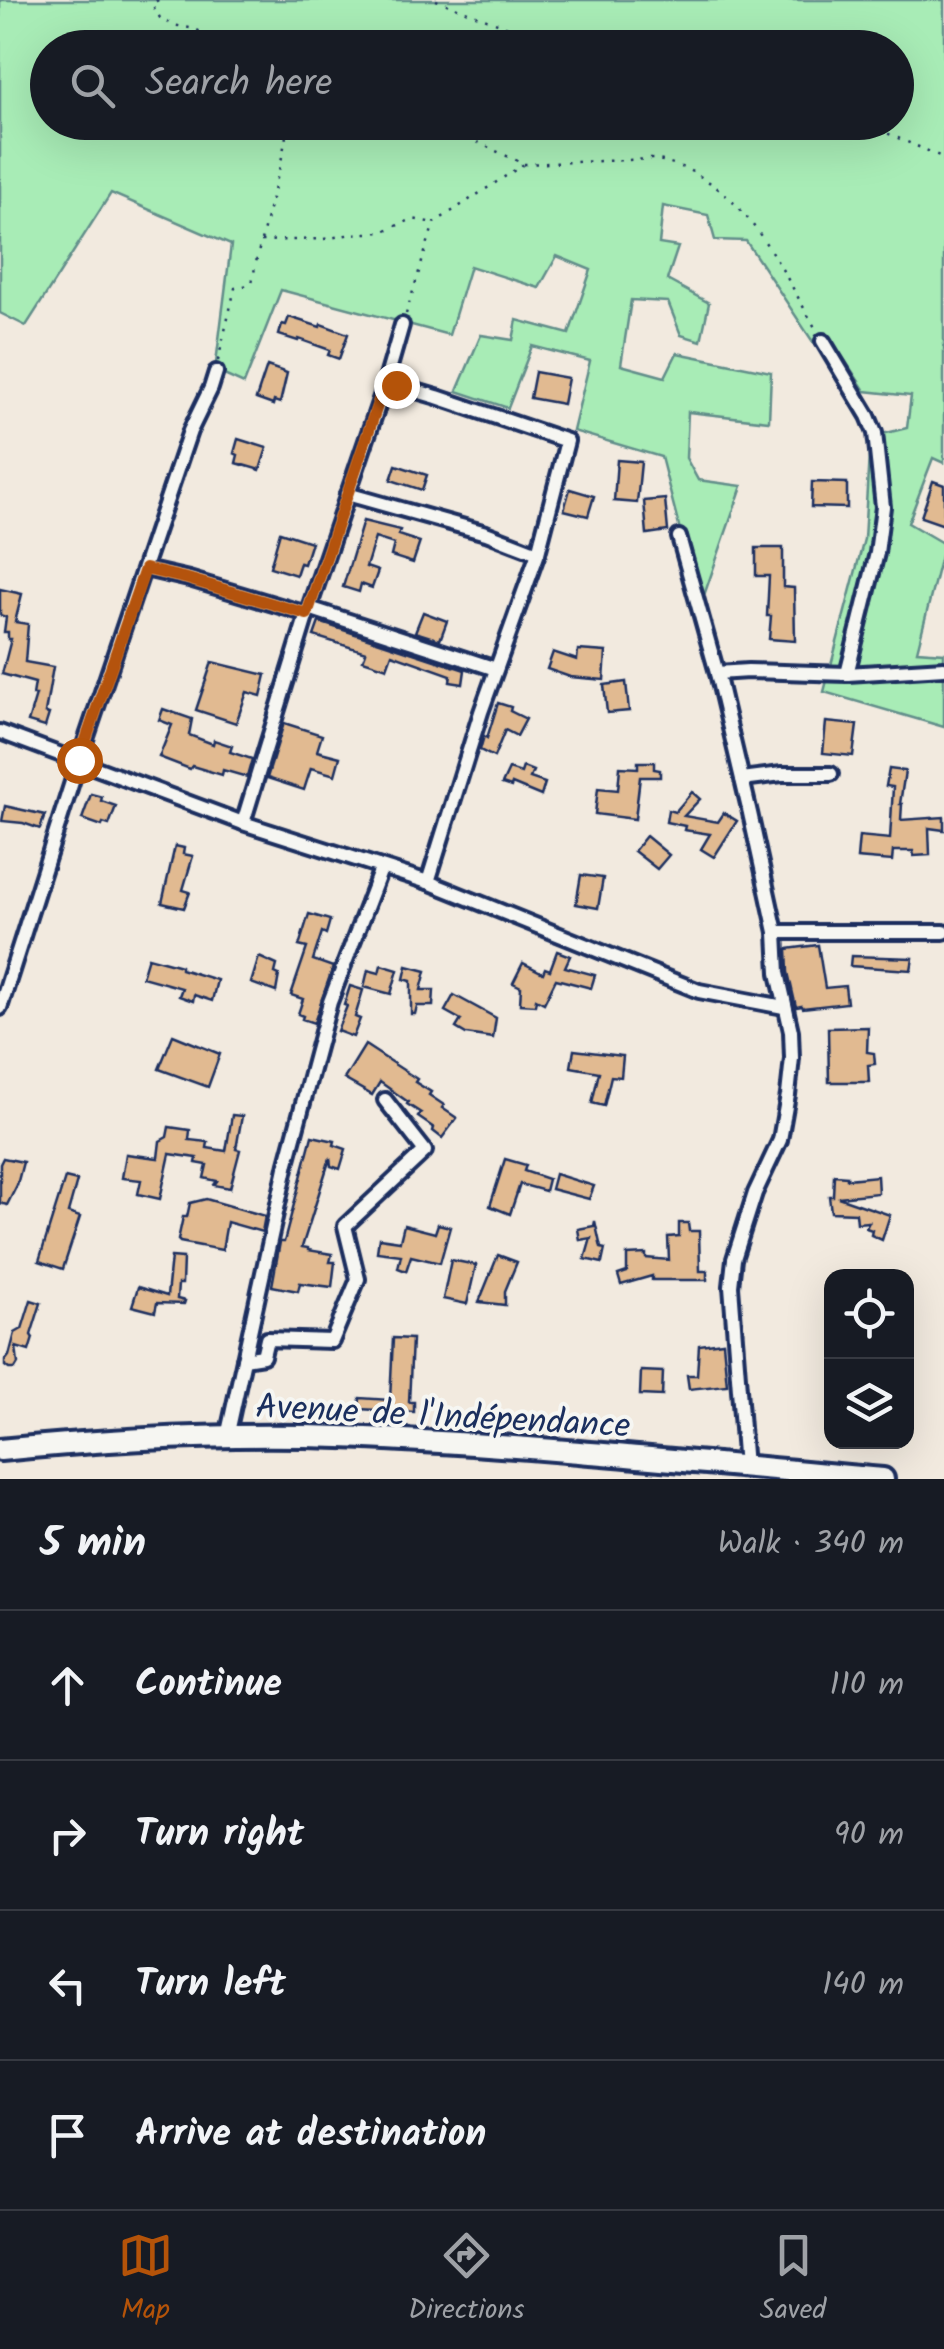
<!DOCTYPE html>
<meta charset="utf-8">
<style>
body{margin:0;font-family:Kalam,sans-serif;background:#242831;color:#f1f3f6}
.controls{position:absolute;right:30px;bottom:30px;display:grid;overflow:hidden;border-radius:20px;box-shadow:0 10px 40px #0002}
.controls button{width:90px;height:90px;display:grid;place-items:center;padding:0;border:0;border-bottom:2px solid #363941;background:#171b24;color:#f1f3f6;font:50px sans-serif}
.stop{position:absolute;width:30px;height:30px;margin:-22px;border:8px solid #b45309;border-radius:50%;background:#fff}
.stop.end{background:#b45309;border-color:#fff;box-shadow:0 2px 10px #0008}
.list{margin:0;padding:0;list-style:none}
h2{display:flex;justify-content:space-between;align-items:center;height:130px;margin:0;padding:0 40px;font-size:42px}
h2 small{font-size:32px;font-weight:400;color:#9ea1a6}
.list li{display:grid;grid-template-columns:65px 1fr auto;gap:30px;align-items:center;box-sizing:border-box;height:150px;padding:0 40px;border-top:2px solid #363941}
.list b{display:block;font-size:38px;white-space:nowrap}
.list em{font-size:32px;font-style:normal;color:#9ea1a6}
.icon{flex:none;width:55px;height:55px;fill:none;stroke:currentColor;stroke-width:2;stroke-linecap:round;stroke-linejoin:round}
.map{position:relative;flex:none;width:944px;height:1479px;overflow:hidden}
.search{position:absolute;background:#171b24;box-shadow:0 10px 40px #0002;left:30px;right:30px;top:30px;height:110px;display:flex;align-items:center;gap:25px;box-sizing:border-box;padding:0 35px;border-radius:55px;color:#9ea1a6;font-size:38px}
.sheet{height:730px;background:#171b24}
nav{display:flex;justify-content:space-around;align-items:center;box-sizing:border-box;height:140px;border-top:2px solid #363941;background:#171b24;font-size:28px;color:#9ea1a6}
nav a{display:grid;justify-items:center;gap:5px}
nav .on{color:#b45309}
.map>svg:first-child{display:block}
</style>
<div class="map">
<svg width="944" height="1479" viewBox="0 0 944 1479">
<rect width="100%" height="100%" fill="#f2eadf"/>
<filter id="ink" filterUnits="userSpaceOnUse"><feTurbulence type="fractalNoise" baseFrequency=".01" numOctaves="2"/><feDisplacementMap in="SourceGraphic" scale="20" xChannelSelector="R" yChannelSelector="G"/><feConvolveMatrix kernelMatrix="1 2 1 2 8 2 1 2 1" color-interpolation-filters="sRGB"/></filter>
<g filter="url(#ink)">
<path fill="#a8ecb6" stroke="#628e8a" stroke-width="2.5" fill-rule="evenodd" d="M 0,0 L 944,0 L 944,463 L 933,458 L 908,523 L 944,544 L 917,651 L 944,653 L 944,727 L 824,692 L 864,539 L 870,437 L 907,428 L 911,396 L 865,391 L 841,354 L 815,345 L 746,241 L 715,240 L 708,215 L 663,206 L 659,244 L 678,247 L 667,280 L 709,303 L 701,341 L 681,335 L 668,302 L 631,300 L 621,365 L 665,377 L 677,353 L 771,372 L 769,421 L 688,412 L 686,458 L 698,480 L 742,486 L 700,607 L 661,457 L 573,431 L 590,361 L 532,346 L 508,408 L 457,391 L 481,335 L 513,340 L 517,320 L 569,334 L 591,270 L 557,256 L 539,288 L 470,266 L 449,335 L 281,290 L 244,384 L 215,371 L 231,245 L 111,193 L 26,326 L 0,313 ZM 48,48 L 896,48 L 896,122 L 48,122 Z"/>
<g fill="#e1ba91" stroke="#1b2f5e" stroke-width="2.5">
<polygon points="289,317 320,327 321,324 348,334 339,359 328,355 330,350 299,339 298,341 279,335 282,324 286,325"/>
<polygon points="267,366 287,373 280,403 274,401 273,405 256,399"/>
<polygon points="535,372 568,378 563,404 530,398"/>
<polygon points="238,439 267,448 260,470 236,463 238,455 234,453"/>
<polygon points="617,460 641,462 637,503 614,501"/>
<polygon points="396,465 427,475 422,490 391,480"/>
<polygon points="933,481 944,485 944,525 921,517"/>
<polygon points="812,482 847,483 847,508 811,507"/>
<polygon points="570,489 594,496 588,516 564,510"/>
<polygon points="665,499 668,531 647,534 644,501"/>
<polygon points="363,521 400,530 398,535 420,542 413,563 391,556 394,544 375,538 366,567 378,571 372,588 361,584 359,592 343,587"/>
<polygon points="280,532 311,542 304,564 300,563 296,575 270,567"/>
<polygon points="756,548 783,548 783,587 794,588 795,641 769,639 771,616 767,616 769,576 756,576"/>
<polygon points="0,589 22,594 15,622 28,624 25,662 53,667 45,713 49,714 45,727 28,722 36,695 33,695 35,683 2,674 11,639 8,639 8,632 4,632 6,617 0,615"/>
<polygon points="423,612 447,621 440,640 415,632"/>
<polygon points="319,622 465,670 463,684 450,682 451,675 392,654 387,668 363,660 366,652 314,636"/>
<polygon points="578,650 606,652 604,680 570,677 547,669 553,652 577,660"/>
<polygon points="212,662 266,675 261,696 247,692 236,723 196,710"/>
<polygon points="626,682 629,711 607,713 604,685"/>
<polygon points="498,703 511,707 510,711 526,719 517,736 505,730 494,757 480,750 484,736 487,738"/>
<polygon points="163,709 192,719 189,735 213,744 214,740 232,746 230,752 252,759 247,777 223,770 222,775 192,766 190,769 159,757 172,725 159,720"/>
<polygon points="826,722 857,725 853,756 823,753"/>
<polygon points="284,723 322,735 317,751 340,757 335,775 311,768 304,790 267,778"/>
<polygon points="638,762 654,762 654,769 660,770 660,777 640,777 635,819 595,814 598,788 618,790 620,767 638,768"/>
<polygon points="523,767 533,771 530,778 545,783 541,796 512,784 511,787 502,784 509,769 521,773"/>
<polygon points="889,769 905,771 900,804 902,804 901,820 944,817 944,830 929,828 930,855 914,856 913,851 893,851 892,861 857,858 859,836 890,839 893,787 886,786"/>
<polygon points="692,792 700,799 684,816 718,822 724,813 737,821 714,857 701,849 710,834 684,830 685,826 666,822 668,810 675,812"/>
<polygon points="91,794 102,797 101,801 116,806 109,825 103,823 102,826 82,819"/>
<polygon points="5,806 45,815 40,829 23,823 2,821"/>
<polygon points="646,836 669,855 657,869 634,851"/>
<polygon points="175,846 184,848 183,854 193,856 183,890 190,892 184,908 162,903"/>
<polygon points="581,875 603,878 598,908 576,904"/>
<polygon points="309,914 330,920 326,934 322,932 313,960 333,967 314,1023 302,1019 303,1016 298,1014 303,999 291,995 307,948 299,946"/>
<polygon points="818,945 825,988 845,986 847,1003 803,1008 802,1006 796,1007 788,972 787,949"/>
<polygon points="557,951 570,956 565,967 595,975 591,988 556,979 544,1003 536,999 535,1005 520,1004 521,987 513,983 523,963 543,973 545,968 550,970"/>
<polygon points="851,956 913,958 911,970 850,966"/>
<polygon points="148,957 181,966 181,969 217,980 212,1001 194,995 193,1001 179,996 182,988 142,977"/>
<polygon points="259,957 277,965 275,973 279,975 276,992 251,983"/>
<polygon points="381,965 398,970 391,994 364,987 368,970 379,973"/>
<polygon points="407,966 426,971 421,990 434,990 433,1006 417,1006 415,1014 411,1014 411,981 404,979"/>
<polygon points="350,986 363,990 355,1017 360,1019 353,1037 337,1031 347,1006 344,1005"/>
<polygon points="454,995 496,1018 493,1038 466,1034 456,1028 461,1020 445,1011"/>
<polygon points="868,1027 867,1052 874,1053 875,1064 868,1065 869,1082 829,1082 828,1028"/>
<polygon points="173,1035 220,1054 208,1087 159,1069"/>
<polygon points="365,1045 417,1079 415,1082 431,1092 429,1095 444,1105 442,1108 457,1118 442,1138 433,1131 434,1128 418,1117 421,1113 407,1104 408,1102 380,1082 372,1095 344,1079"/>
<polygon points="574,1050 623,1056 621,1077 611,1076 604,1106 592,1103 599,1072 571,1067"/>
<polygon points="232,1115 242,1116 236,1149 240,1150 230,1188 214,1185 217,1181 204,1178 207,1165 196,1163 197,1158 170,1154 160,1199 138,1194 141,1180 122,1178 126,1154 158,1158 160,1141 167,1137 169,1127 190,1130 189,1140 208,1142 207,1148 226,1151"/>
<polygon points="312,1136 335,1141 334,1145 346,1149 340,1169 331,1166 330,1158 302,1247 308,1248 308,1250 332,1254 330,1262 335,1262 332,1287 300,1283 298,1291 272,1286 280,1242 284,1242"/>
<polygon points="3,1158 23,1162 17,1185 7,1205 0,1203 0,1164"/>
<polygon points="505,1159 526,1165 524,1171 548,1179 545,1191 520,1184 510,1214 490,1206"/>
<polygon points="555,1174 594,1186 589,1199 551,1189"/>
<polygon points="834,1175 847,1176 847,1179 877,1176 878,1193 838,1197 890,1215 882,1240 871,1235 872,1230 866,1228 869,1222 857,1223 856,1213 831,1212 829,1196 833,1196"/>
<polygon points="65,1178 77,1181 68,1213 80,1217 63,1269 39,1261"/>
<polygon points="206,1199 265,1216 262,1232 227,1222 222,1250 180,1242 178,1240 183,1217 187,1217 190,1203"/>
<polygon points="595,1221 601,1248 605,1249 602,1263 585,1259 591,1238 580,1240 578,1229 594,1226"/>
<polygon points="679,1223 688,1223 689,1231 699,1231 700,1271 707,1271 707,1280 652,1280 652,1276 621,1285 618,1275 627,1272 627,1255 646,1254 646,1258 669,1260 668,1237 679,1236"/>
<polygon points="438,1224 450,1227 440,1263 411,1256 406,1271 398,1268 401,1255 377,1252 379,1238 400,1241 404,1225 435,1233"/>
<polygon points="498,1255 517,1262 505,1291 505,1305 479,1302"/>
<polygon points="171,1257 183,1258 182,1284 178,1284 177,1299 185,1301 184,1304 157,1303 155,1312 132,1306 138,1287 167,1296"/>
<polygon points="451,1260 476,1265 467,1304 443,1299"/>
<polygon points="31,1300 41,1303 31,1335 33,1338 29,1351 16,1347 18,1364 15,1369 9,1369 5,1366 5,1361 9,1356 15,1333 22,1329"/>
<polygon points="393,1338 412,1339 409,1402 414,1402 414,1412 359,1409 360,1398 390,1400"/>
<polygon points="723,1342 727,1385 689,1389 687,1375 697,1375 699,1345"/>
<polygon points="641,1371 663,1372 662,1396 640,1395"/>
</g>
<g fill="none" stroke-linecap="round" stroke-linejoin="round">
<g stroke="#1b2f5e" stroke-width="20">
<g id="street">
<polyline points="823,341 868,416 875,433 883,507 877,553 847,674"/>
<polyline points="383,391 402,325"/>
<polyline points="347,494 486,533 538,553 481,712 428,882"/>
<polyline points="679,537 717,673 750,813 776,932 778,973 791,1031 792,1058 788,1095 780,1140 755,1193 734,1259 731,1286 745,1467"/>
<polyline points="145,569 189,579 307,614"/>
<polyline points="309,608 496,669"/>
<polyline points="717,673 748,671 847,674 944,668"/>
<polyline points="0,732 243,823 428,882 699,991 784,1007"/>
<polyline points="742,779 782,774 831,774"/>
<polyline points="243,823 307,614 383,391 396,385 437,397 567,441 538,553"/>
<polyline points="776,932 944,932"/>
<polyline points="0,1008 79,760 190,431 211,388 216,372"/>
<polyline points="244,1359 263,1356 267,1339 332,1341 358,1279 345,1226 425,1151 385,1100"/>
<polyline points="227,1437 287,1163 330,1002 381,869"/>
</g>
</g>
<g stroke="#1b2f5e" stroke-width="28">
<path id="primary" d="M 0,1450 C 112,1439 227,1433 340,1437 C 521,1444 702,1463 883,1479"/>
</g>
<g stroke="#1b2f5e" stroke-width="2.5" stroke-dasharray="2.5 8" stroke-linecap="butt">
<polyline points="158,0 152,4 160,18 173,25 195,29 223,44 254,48"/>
<polyline points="436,0 564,48"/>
<polyline points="872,122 875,128 944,158"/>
<path d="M 524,164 L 653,159 C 740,174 776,261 816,329"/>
<polyline points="261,241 324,239 352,234 381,232 413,219 434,223"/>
<polyline points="406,314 434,223 524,164 434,122"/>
<path d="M 218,361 L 235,288 L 252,284 C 261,229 281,177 288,122"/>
</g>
<use href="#street" stroke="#f6f6f2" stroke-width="12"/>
<use href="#primary" stroke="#f6f6f2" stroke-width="20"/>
</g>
</g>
<g fill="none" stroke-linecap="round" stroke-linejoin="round" filter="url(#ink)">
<polyline stroke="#b45309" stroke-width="12" points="79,760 145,569 188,579 307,614 382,391 396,385"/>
</g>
<g text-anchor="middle" stroke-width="8" stroke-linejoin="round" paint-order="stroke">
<g font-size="35" fill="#1b2f5e" stroke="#f6f6f2">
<text transform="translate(443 1415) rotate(3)" y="12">Avenue de l'Indépendance</text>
</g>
</g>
</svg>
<div class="controls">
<button><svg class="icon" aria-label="locate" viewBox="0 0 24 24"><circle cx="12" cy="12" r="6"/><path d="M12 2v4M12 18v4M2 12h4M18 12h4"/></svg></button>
<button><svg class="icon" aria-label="layers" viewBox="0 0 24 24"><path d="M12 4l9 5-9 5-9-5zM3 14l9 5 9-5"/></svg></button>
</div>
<div class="stop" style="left:79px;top:760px"></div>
<div class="stop end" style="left:396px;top:385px"></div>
<div class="search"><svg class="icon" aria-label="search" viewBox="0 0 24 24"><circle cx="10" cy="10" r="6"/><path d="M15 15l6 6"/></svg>Search here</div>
</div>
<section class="sheet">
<h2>5 min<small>Walk · 340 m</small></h2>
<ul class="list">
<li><svg class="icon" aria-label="ahead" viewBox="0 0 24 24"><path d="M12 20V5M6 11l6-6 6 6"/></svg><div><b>Continue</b></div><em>110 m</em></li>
<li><svg class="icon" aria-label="right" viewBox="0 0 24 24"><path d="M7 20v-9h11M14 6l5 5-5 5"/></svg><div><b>Turn right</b></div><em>90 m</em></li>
<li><svg class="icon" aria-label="left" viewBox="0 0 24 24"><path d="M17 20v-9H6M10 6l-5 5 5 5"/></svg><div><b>Turn left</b></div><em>140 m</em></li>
<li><svg class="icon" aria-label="arrive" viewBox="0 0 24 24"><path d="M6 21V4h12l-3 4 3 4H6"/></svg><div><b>Arrive at destination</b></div></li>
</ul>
</section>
<nav>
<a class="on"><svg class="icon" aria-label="map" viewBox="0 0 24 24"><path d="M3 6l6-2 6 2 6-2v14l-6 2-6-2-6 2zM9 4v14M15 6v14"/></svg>Map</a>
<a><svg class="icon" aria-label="directions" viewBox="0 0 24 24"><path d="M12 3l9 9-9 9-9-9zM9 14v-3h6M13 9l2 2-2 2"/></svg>Directions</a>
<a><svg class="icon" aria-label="saved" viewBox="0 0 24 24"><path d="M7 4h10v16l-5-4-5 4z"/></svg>Saved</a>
</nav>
